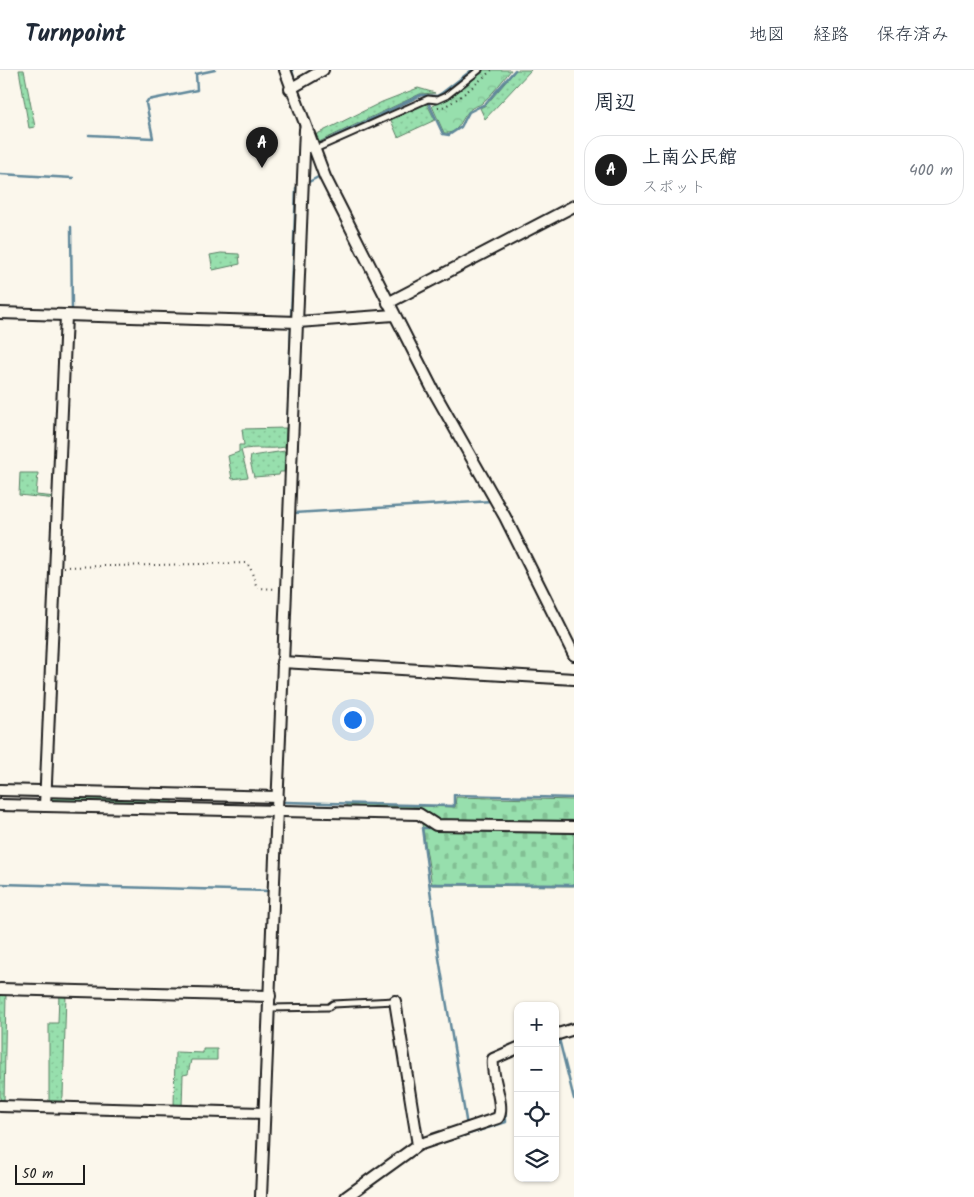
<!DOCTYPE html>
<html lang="ja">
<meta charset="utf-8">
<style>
body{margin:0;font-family:Kalam,"Klee One",sans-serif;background:#f6f6f7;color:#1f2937}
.controls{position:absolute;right:15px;bottom:15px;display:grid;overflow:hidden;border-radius:10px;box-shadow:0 1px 4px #0004}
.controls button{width:45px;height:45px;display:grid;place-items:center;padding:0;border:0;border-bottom:1px solid #e0e1e3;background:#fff;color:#1f2937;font:25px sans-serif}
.scale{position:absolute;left:15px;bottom:12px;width:70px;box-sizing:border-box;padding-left:5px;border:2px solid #1c1c1c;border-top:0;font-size:14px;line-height:18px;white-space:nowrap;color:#1c1c1c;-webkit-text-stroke:4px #fbf7ec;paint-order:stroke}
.you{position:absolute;left:352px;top:649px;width:18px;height:18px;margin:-12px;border:4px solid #fff;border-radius:50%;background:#1a73e8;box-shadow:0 0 0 8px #1a73e833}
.badge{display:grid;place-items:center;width:32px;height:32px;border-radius:50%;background:#1c1c1c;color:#fff;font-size:16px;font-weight:700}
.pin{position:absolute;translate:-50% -41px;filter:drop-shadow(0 1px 2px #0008)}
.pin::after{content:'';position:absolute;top:26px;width:18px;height:15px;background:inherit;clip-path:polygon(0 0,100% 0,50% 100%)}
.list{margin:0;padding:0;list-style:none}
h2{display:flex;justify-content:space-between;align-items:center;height:65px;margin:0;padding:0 20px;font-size:21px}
h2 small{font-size:16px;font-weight:400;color:#747a83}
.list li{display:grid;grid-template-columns:32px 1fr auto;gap:15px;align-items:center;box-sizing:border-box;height:70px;margin:0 10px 10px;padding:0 10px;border:1px solid #e0e1e3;border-radius:20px}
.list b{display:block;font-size:19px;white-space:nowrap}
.list p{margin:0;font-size:16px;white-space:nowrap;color:#747a83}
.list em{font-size:16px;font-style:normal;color:#747a83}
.icon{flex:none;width:28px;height:28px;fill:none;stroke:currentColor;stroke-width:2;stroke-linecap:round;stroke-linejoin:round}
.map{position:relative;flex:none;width:574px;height:1127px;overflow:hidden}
header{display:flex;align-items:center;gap:30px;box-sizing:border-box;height:70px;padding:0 25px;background:#fff;border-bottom:1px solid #e0e1e3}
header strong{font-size:24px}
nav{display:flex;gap:28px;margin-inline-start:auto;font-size:18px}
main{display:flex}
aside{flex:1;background:#fff}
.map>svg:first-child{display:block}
</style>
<header>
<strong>Turnpoint</strong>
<nav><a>地図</a><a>経路</a><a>保存済み</a></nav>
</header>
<main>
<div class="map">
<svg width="574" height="1127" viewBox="0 0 574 1127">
<defs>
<pattern id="grass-dots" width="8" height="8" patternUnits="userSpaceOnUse" patternTransform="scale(1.25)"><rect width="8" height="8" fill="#97dfad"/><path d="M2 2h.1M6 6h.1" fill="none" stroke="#82bf94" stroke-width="1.8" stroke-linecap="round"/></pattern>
<pattern id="cemetery-stones" width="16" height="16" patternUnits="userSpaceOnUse" patternTransform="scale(1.25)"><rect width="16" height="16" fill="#97dfad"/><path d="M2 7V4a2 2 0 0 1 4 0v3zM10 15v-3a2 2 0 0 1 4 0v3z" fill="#82bf94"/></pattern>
<pattern id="park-crowns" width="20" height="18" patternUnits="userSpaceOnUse" patternTransform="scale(1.25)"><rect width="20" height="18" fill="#97dfad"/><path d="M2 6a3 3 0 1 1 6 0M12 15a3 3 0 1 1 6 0" fill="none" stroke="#82bf94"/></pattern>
</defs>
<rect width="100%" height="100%" fill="#fbf7ec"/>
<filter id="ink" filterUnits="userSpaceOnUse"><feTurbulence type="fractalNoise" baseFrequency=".02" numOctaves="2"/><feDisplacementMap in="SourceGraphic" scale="10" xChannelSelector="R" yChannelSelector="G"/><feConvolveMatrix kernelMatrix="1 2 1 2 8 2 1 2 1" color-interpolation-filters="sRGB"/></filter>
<g filter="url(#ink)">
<g fill="url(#grass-dots)" stroke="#5a7e64">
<polygon points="19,0 24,0 35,57 29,58"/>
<polygon points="516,0 531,0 485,49 480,38 486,35"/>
<polygon points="418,18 435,23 420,24 319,72 315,65 382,32"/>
<polygon points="426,32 435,50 398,67 390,48"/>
<polygon points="221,183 239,184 240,194 213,200 210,185"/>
<path d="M 286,358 L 285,377 C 270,380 255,376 241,380 L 248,407 L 232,409 L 228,386 L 239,382 L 239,375 L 244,375 L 242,359 Z"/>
<polygon points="285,381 284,402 280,402 279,405 254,407 250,391 251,386"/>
<polygon points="20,403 38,403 36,425 56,427 56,429 19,425"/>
<polygon points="48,727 172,730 172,736 50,733"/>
<polygon points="0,923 6,923 4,1033 0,1032"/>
<polygon points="59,924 66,924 63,1026 61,1034 49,1034 49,953 58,953"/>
<polygon points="203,979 217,979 217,990 191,990 188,1004 183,1005 182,1037 174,1037 175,982 203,983"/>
</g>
<polygon fill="url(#cemetery-stones)" stroke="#5a7e64" points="456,727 574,730 574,816 432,815 420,742 346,741 346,734 455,737"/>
<path fill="url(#park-crowns)" stroke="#5a7e64" d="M 482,0 L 511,0 C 502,11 493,24 482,33 C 479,36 475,36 472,38 C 461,46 460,65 444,63 L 432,36 L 449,27 Z"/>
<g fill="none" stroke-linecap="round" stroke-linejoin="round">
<g stroke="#60889b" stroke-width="2.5">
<polyline points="292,0 294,8"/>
<polyline points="428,32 443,64 449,65 461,57 469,42 485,34 515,0"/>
<polyline points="89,65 153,68 146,33 148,30 197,20 196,4 215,0"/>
<polyline points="317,75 421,25 437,26 442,23 472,0"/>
<polyline points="0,104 73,108"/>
<polyline points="307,113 320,106"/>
<polyline points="71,157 72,240"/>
<polyline points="291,248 296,118 299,117"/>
<polyline points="424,292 456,350"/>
<polyline points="286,398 291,254"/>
<polyline points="487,405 508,442"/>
<polyline points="294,443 492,431"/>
<polyline points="515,456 524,473"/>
<polyline points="0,725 44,726"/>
<polyline points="49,726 114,728"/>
<polyline points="285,732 454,736 454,725 574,728"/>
<polyline points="433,758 422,758 439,888 467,1056"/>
<polyline points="0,814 270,821"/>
<polyline points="431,814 574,815"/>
<polyline points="559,969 574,1029"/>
<polyline points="555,971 574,964"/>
<polyline points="358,1124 419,1080 506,1052 505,1034"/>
</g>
<g stroke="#1c1c1c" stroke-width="9">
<g id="lane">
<polyline points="313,80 428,29 437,30 446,26 479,0"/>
<polyline points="269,938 329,937 333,934 395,931"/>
</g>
</g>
<g stroke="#1c1c1c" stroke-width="14">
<g id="street">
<polyline points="285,0 325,107 433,320 505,447 574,585"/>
<polyline points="290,19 323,0"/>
<polyline points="388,233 574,136"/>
<polyline points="0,243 298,252 394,245"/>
<polyline points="282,592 574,609"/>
<polyline points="0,720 278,727"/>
<polyline points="0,735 419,744 436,755 574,757"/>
<polyline points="45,736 66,246"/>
<polyline points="0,919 270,926"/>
<polyline points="395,931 418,1075"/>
<polyline points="555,965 574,959"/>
<polyline points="0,1036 264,1043"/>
<polyline points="261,1127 305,59"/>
<path d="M 346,1127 L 418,1075 L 498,1048 C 506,1036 490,1005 493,989 L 518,978"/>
</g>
</g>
<g stroke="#1c1c1c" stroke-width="2" stroke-dasharray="1 4" stroke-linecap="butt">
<path d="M 438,37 C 449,40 482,8 492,0"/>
<polyline points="64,497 246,493 250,497 257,518 276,519"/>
</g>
<use href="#lane" stroke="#fbf7ec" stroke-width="5"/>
<use href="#street" stroke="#fbf7ec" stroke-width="10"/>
</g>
</g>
</svg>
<div class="controls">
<button>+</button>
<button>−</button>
<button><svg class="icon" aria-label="locate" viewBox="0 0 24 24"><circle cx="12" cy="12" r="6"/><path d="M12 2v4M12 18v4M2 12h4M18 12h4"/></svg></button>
<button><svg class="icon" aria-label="layers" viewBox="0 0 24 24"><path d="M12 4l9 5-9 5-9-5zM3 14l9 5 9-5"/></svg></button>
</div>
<div class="scale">50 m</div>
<div class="you"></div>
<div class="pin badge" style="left:262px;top:98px">A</div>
</div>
<aside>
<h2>周辺<small></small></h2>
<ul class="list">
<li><span class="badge">A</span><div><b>上南公民館</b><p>スポット</p></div><em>400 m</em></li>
</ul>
</aside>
</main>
